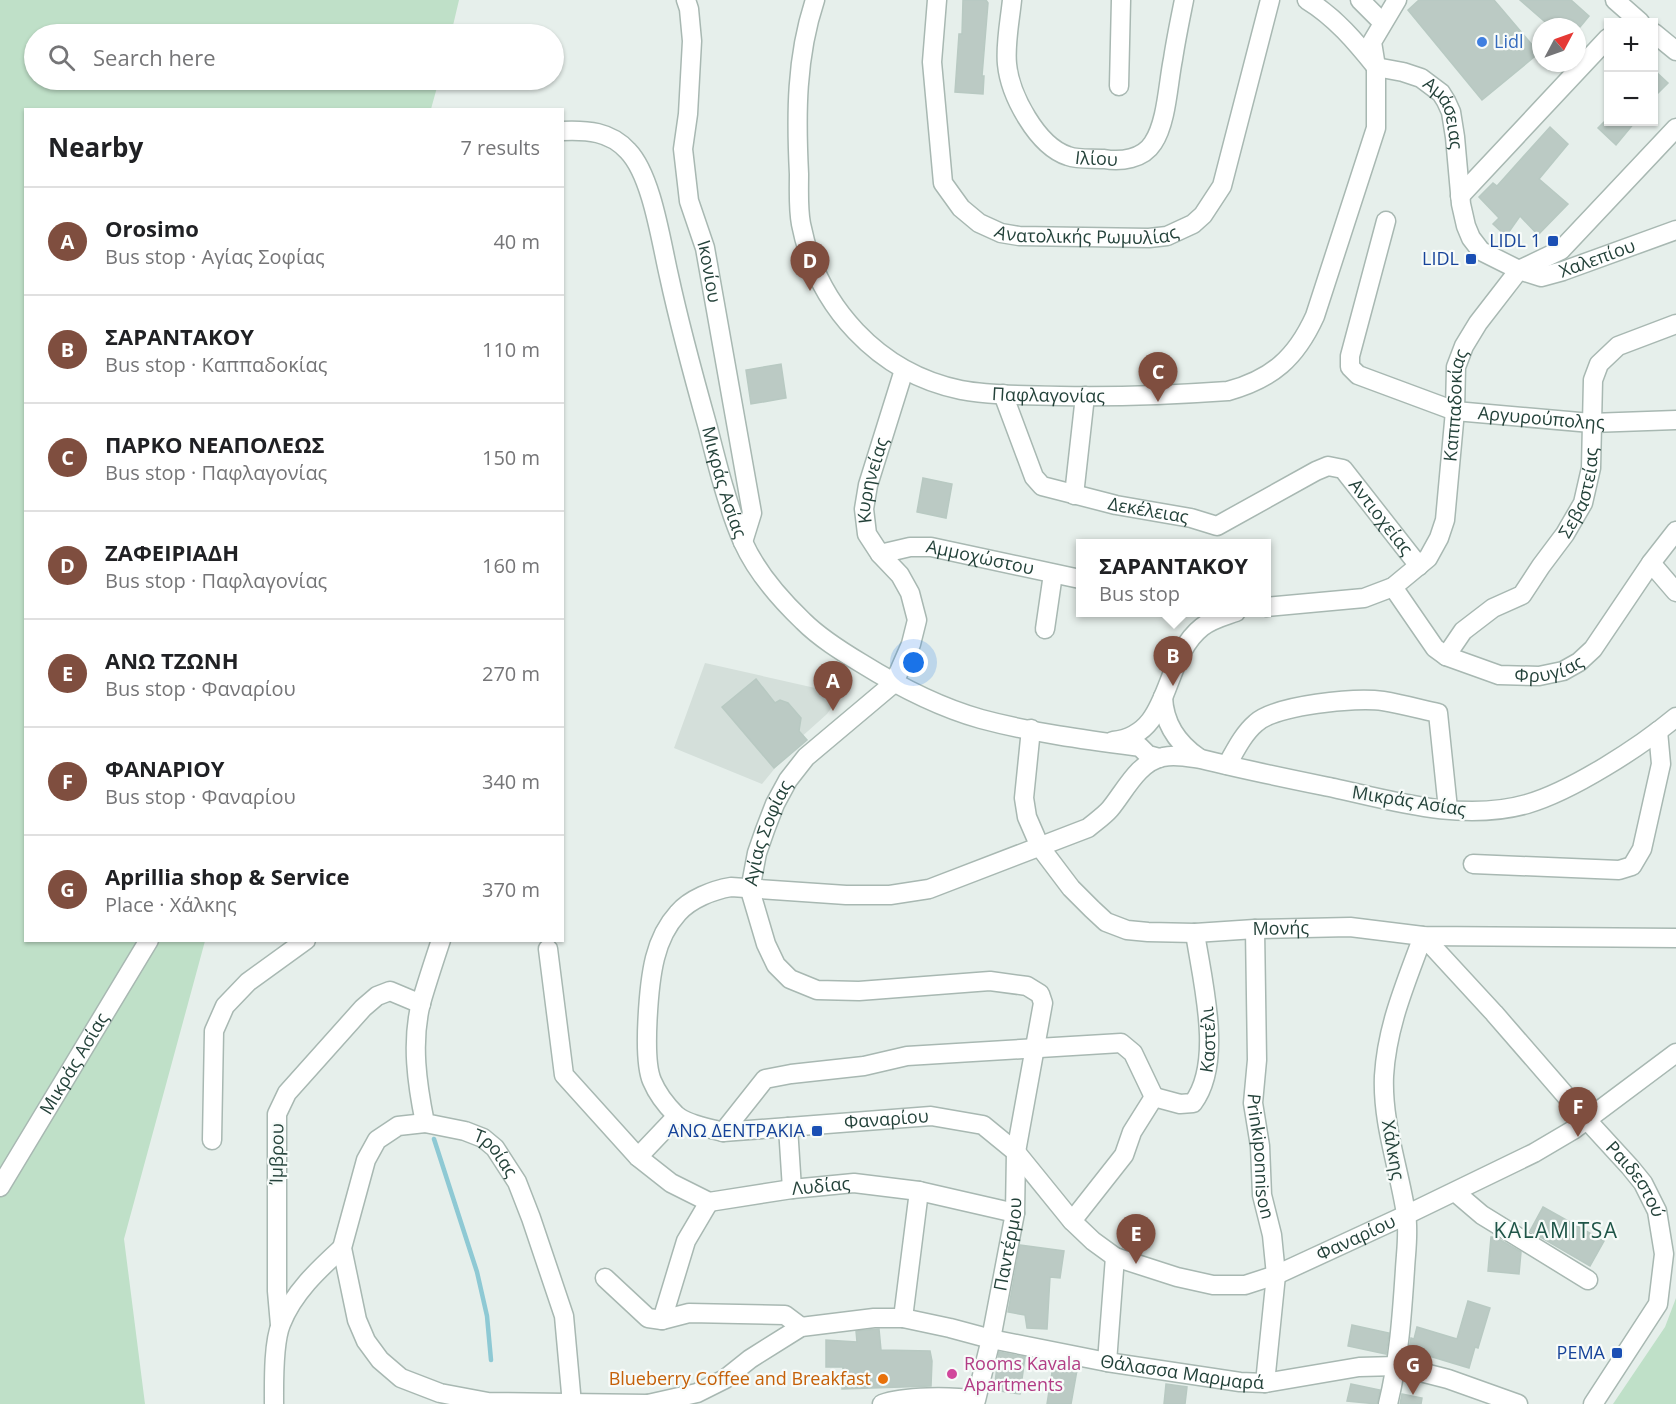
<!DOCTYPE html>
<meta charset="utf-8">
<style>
body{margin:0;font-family:"Open Sans",sans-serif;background:#f2f2f2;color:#202124}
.controls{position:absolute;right:18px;top:18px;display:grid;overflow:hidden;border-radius:0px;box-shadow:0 2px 4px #0004}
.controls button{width:54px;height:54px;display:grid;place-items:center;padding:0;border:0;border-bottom:2px solid #e0e0e0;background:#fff;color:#202124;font:30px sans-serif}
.compass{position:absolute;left:1532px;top:18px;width:54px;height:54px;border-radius:50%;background:#fff;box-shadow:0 2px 4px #0004;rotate:49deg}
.you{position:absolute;left:914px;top:663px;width:21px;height:21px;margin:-15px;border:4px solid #fff;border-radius:50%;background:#1a73e8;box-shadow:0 0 0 9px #1a73e833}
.badge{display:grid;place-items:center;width:39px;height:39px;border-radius:50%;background:#7f4e3f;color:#fff;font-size:20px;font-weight:700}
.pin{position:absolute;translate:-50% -50px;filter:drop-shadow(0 2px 3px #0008)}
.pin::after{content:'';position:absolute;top:32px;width:21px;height:18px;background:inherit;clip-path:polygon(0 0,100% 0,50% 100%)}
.popup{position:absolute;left:1076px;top:539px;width:195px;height:78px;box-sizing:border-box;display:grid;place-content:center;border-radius:0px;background:#fff;filter:drop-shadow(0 2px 4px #0005);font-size:20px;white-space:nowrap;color:#757577}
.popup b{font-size:22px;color:#202124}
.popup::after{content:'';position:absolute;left:50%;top:100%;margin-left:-12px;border:12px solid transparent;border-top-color:#fff}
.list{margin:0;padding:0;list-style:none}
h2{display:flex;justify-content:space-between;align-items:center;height:78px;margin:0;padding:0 24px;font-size:26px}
h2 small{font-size:20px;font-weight:400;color:#757577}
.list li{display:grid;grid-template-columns:39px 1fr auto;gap:18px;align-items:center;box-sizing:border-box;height:108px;padding:0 24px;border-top:2px solid #e0e0e0}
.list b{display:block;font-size:22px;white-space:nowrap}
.list p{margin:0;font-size:20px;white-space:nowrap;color:#757577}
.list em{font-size:20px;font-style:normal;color:#757577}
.icon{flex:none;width:33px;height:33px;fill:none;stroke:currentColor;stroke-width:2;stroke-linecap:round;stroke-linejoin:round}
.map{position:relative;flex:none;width:1676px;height:1404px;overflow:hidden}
.search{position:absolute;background:#fff;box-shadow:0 2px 4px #0004;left:24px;top:24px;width:540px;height:66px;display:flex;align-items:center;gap:15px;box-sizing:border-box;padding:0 21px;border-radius:33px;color:#757577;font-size:22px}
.panel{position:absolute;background:#fff;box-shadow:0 2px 4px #0004;left:24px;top:108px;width:540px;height:834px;border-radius:0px}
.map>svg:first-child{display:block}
</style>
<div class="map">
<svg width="1676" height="1404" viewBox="0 0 1676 1404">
<rect width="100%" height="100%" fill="#e6efeb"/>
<polygon fill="#d4dfda" points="705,663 833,692 834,704 827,714 798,740 762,784 674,748"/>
<g fill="#bfe0c8">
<polygon points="0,0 459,0 451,34 34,34 34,80 439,80 431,109 26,110 26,940 205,941 124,1239 145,1404 0,1404"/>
<polygon points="1676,1298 1676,1404 1613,1404 1665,1327"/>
</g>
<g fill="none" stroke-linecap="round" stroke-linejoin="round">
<polyline stroke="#8ec9d4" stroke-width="4.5" points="434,1139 477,1272 487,1316 491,1360"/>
</g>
<g fill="#bbcac4" stroke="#b8c9c2" stroke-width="1.5">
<polygon points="963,0 986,0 988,3 982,76 984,76 983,94 955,92 959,34 962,34"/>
<polygon points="1419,0 1494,0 1539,53 1482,100 1408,10"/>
<polygon points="1520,0 1571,0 1589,16 1580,27 1551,27"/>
<polygon points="1653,69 1668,83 1653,98"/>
<polygon points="1604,122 1635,122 1616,145 1598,128"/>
<polygon points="1550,127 1568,144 1539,179 1568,204 1538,235 1520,216 1506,236 1493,224 1499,218 1479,197 1493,183 1497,186"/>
<polygon points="781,364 786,398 751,404 746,370"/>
<polygon points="923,478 952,484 946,518 917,512"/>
<polygon points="756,679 775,703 780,700 788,703 801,718 799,731 807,740 774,768 722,707"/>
<polygon points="1543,1207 1604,1241 1590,1266 1530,1231"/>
<polygon points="1491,1237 1497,1238 1521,1252 1519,1274 1488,1271"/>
<polygon points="1020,1245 1064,1251 1060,1278 1050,1277 1047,1329 1027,1328 1025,1315 1008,1312"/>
<polygon points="1468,1301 1490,1308 1478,1348 1475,1347 1469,1368 1409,1350 1411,1338 1414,1339 1417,1327 1457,1339"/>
<polygon points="1352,1325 1389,1333 1386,1354 1348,1346"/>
<polygon points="879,1329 881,1350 930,1351 932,1361 931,1386 842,1389 843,1367 826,1367 826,1340 857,1342 856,1331"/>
<polygon points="999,1352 1025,1357 1020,1394 994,1390"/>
<polygon points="1053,1366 1077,1370 1071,1404 1047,1404"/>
<polygon points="1166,1384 1187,1387 1185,1404 1164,1404"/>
<polygon points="1351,1384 1380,1390 1377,1404 1347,1401"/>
<polygon points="1402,1394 1422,1398 1421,1404 1400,1404"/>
</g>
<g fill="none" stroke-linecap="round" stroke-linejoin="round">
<g stroke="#a8b8b2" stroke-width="21">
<g id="minor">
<path id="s1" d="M 686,0 L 689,9 L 692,41 L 688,114 L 683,149 L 689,201 L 705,248 L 752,513 L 743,542"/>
<path id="s2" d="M 815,0 C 796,57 796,115 799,174 C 799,191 798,208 801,224 C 817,306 878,373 961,390 C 993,396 1028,395 1060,396 C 1116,397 1172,395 1228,391 C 1272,379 1296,358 1315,316 L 1376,128 L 1376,67 L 1372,42 L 1397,0"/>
<path id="s3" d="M 937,0 L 932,62 L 943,183 L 961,208 L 979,223 L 1001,233 L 1019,236 L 1149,238 L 1167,236 L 1193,224 L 1203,215 L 1222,186 L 1270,0"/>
<path id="s4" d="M 1012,0 C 1010,20 1005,44 1007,64 C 1010,95 1037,146 1068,156 C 1079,160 1092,158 1104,159 C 1121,162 1143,159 1153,143 C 1167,122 1168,83 1173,59 C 1176,39 1180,20 1184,0"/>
<path id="s5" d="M 1307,0 C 1335,17 1356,42 1376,67 L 1403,72 L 1421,78 L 1441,93 L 1446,101 L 1451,112 L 1455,137 L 1461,204 L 1466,226 L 1471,238 L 1481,251 L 1519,270 L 1541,277 L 1563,271 L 1676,230"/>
<polyline points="1360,0 1382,22"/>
<polyline points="1615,0 1640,22"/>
<polyline points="1654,33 1676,51"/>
<polyline points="1119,86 1121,0"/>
<path id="s6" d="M 562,131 C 587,130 610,131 628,151 C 652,176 661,242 669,276 C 680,327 694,378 708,428 C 717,464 728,508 743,542 C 756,571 780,599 803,621 C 820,638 841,651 861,663 C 898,686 938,707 981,719 C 1033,733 1087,740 1140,747 L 1148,755 L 1159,758"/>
<polyline points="1460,196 1608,38"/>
<path id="s7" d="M 1386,221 L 1350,356 L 1350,367 L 1358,375 L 1455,411 L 1591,423 L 1676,420"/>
<path id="s8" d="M 1003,394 L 1034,477 L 1042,486 L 1116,505 L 1191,518 L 1217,526 L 1316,471 L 1328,466 L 1343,469 L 1419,566"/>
<polyline points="1074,495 1085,396"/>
<path id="s9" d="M 880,554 L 910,547 L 931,547 L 1080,579"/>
<polyline points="1651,563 1676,592"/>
<path id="s10" d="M 1393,587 L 1435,648 L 1446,656 L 1499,675 L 1539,676 L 1563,671 L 1579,662 L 1593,649 L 1651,563 L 1676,531"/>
<path id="s11" d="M 1266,607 L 1364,598 L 1393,587 L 1428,558 L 1439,538 L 1445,520 L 1455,411 L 1456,367 L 1464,346 L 1478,323 L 1519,270 L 1561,250 L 1676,128"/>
<polyline points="1045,629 1053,574"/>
<path id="s12" d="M 1446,656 L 1463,631 L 1493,608 L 1522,595 L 1541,566 L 1565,534 L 1583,503 L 1591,468 L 1593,380 L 1599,364 L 1618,346 L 1676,324"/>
<path d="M 1163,697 C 1164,724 1177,743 1199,758"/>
<path id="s13" d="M 1676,717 C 1640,747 1572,791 1527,804 C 1464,822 1396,802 1334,788 C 1290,779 1245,770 1201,759 C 1188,757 1175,754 1163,757 C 1138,762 1125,791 1110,809 C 1104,816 1095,822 1088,828 L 929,889 L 890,895 L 846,895 L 731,887 C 713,890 690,899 678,913 C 667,925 659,942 655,958 C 649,982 642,1058 652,1081 C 657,1093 667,1106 676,1115 C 687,1125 709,1128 723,1132 L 931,1116 L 983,1125 L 1016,1152 L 1072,1221 L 1093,1241 L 1115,1257 L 1177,1277 L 1213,1285 L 1245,1285 L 1276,1275 L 1406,1215 L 1534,1153 L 1573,1130 L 1676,1053"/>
<path id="s14" d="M 1031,729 L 1024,798 L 1027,817 L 1040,847 L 1071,888 L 1092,909 L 1106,922 L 1127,930 L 1148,932 L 1195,933 L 1255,929 L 1350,927 L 1423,936 L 1676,938"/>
<path d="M 1113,741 C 1173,735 1161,659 1202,627 C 1212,619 1225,616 1236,612"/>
<path d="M 1227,765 C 1235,751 1243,734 1256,723 C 1276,705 1356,697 1383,701 C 1401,704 1420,709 1438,713 L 1448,809"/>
<polyline points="1473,864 1619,870 1632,866 1642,849 1661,764 1658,731"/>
<path id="s15" d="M 1255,929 L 1257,1060 L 1253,1103 L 1260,1146 L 1262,1195 L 1272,1235 L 1276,1275 L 1265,1383"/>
<path id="s16" d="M 441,940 C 434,961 427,982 421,1003 C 411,1042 417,1084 425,1123 L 465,1131 L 483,1138 L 495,1148 L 517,1182 L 531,1218 L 564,1316 L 572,1404"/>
<path id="s17" d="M 548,949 L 564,1075 L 638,1157 L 671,1183 L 709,1202 L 792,1189 L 854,1183 L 919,1191 L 1015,1213"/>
<polyline points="425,1123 398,1126 377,1140 366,1160 342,1248 357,1320 366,1341 380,1360 401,1378 440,1393 488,1402 648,1404"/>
<polyline points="788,1127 792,1189"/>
<polyline points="723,1132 765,1079 791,1074 864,1066 907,1056 1121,1043 1133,1053 1154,1097"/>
<polyline points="212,1140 214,1031 225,1006 248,982 306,940"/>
<polyline points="638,1157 677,1116"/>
<path id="s18" d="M 0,1187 L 149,940"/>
<polyline points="1455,1192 1482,1215 1588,1280"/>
<path id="s19" d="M 1072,1221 L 1124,1155 L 1132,1132 L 1154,1097 L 1180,1104 L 1193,1103 C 1224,1062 1202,980 1195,933"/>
<polyline points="605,1278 648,1318 662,1320 689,1313 785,1315 801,1327"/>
<polyline points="903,1318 919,1191"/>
<polyline points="662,1320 686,1241 709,1202"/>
<polyline points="280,1325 277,1291 277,1114 287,1093 363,1008 377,996 390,991 421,1004"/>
<polyline points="1107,1362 1115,1257"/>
<path d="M 274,1404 C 274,1383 273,1343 281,1324 C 293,1293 318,1270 342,1248"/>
<path id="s20" d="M 648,1404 L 697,1393 L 725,1379 L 750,1359 L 801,1327 L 874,1318 L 903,1318 L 950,1328 L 991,1339 L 1107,1362 L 1240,1382 L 1265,1383 L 1359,1367 L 1397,1366 L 1448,1379 L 1518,1404"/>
<path id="s21" d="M 882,1404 C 904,1396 951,1396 976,1400 L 991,1339 L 1015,1213 L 1016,1152 L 1043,1003 L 1040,994 L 1027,986 L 990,981 L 859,991 L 817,990 L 790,979 L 776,965 L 766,944 L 750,890 L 757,853 L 765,830 L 775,804 L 788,780 L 806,757 L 894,683 L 911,644 L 917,620 L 910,593 L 900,575 L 880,554 L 867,534 L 864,509 L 868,485 L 904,370"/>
<path id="s22" d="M 1388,1404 C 1399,1359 1402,1315 1405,1269 C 1406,1251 1409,1232 1406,1214 C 1399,1168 1382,1123 1384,1076 C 1387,1025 1406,983 1423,936 L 1494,1013 L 1586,1119 L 1630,1167 L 1643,1183 L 1657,1211 L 1664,1254 L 1658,1304 L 1593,1404"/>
</g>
</g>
<use href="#minor" stroke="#fff" stroke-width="18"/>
</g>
<circle fill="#3f7fe0" stroke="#f7fbf9" stroke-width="2" cx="1482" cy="42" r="6"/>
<g fill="#1a4fb4" stroke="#f7fbf9" stroke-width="2">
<rect x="1547" y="235" width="12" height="12" rx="3"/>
<rect x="1465" y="253" width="12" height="12" rx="3"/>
<rect x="811" y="1125" width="12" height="12" rx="3"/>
<rect x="1611" y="1347" width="12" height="12" rx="3"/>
</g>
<circle fill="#d1479c" stroke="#f7fbf9" stroke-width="2" cx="952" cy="1374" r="6"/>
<circle fill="#e8710a" stroke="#f7fbf9" stroke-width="2" cx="883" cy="1379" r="6"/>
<g text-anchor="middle" stroke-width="4.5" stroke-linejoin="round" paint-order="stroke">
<g font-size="18" fill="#366cbe" stroke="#f7fbf9" text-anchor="start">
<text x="1494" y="48">Lidl</text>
</g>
<g font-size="18" fill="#24423a" stroke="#f7fbf9">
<text dy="6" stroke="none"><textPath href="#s5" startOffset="188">Αμάσειας</textPath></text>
<text dy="6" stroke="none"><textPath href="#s4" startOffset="208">Ιλίου</textPath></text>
<text dy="6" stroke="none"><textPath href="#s3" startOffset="348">Ανατολικής Ρωμυλίας</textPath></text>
<text dy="6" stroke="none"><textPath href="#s5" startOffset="459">Χαλεπίου</textPath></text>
<text dy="6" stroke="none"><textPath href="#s1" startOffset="276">Ικονίου</textPath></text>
<text dy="6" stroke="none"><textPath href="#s2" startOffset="558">Παφλαγονίας</textPath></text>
<text dy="6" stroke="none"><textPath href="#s11" startOffset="332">Καππαδοκίας</textPath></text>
<text dy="6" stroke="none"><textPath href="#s7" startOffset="352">Αργυρούπολης</textPath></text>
<text dy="6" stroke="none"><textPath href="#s21" startOffset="1347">Κυρηνείας</textPath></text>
<text dy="6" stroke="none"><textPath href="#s6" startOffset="418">Μικράς Ασίας</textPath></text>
<text dy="6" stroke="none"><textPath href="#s12" startOffset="219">Σεβαστείας</textPath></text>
<text dy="6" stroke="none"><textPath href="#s8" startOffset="210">Δεκέλειας</textPath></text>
<text dy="6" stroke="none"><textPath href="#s8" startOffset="483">Αντιοχείας</textPath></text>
<text dy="6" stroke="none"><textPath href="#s9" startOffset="102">Αμμοχώστου</textPath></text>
<text dy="6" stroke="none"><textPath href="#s10" startOffset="195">Φρυγίας</textPath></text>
<text transform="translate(1409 801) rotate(9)" y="6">Μικράς Ασίας</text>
<text dy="6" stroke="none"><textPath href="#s21" startOffset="922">Αγίας Σοφίας</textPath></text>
<text dy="6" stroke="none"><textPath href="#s14" startOffset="398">Μονής</textPath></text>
<text dy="6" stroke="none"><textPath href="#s19" startOffset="256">Καστέλι</textPath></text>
<text dy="6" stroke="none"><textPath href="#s18" startOffset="144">Μικράς Ασίας</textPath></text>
<text dy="6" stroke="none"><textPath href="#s13" startOffset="1509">Φαναρίου</textPath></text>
<text transform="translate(1393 1150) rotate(80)" y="6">Χάλκης</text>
<text transform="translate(277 1154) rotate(-89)" y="6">Ίμβρου</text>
<text dy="6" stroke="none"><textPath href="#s15" startOffset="228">Prinkiponnison</textPath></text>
<text dy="6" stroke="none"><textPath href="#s16" startOffset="267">Τροίας</textPath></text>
<text dy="6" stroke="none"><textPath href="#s22" startOffset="801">Ραιδεστού</textPath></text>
<text dy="6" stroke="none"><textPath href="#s17" startOffset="435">Λυδίας</textPath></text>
<text dy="6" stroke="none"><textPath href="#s13" startOffset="2049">Φαναρίου</textPath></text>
<text dy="6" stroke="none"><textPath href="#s21" startOffset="254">Παντέρμου</textPath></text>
<text dy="6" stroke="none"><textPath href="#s20" startOffset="561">Θάλασσα Μαρμαρά</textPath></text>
</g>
<g font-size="18" fill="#164399" stroke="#f7fbf9" text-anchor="end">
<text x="1541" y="247">LIDL 1</text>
<text x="1459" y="265">LIDL</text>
<text x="805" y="1137">ΑΝΩ ΔΕΝΤΡΑΚΙΑ</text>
<text x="1605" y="1359">ΡΕΜΑ</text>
</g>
<g font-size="18" fill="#b23c85" stroke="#f7fbf9" text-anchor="start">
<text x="964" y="1370">Rooms Kavala<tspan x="964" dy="21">Apartments</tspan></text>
</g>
<g font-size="18" fill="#c56008" stroke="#f7fbf9" text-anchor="end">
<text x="871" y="1385">Blueberry Coffee and Breakfast</text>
</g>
<g font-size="21" letter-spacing="1.5" fill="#1f5548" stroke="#f7fbf9">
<text x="1556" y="1238">KALAMITSA</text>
</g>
</g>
</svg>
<div class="controls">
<button>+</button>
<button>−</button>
</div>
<svg class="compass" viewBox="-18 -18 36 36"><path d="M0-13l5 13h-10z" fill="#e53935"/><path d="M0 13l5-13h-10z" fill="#757577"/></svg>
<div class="you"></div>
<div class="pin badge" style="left:833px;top:711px">A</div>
<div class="pin badge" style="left:1173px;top:686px">B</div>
<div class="popup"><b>ΣΑΡΑΝΤΑΚΟΥ</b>Bus stop</div>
<div class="pin badge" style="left:1158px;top:402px">C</div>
<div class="pin badge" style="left:810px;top:291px">D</div>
<div class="pin badge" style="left:1136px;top:1264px">E</div>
<div class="pin badge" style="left:1578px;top:1137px">F</div>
<div class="pin badge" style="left:1413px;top:1395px">G</div>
<div class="search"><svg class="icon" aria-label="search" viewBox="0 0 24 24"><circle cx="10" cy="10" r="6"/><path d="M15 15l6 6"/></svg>Search here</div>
<section class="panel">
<h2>Nearby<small>7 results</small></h2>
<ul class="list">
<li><span class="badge">A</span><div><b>Orosimo</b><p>Bus stop · Αγίας Σοφίας</p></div><em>40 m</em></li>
<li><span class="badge">B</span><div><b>ΣΑΡΑΝΤΑΚΟΥ</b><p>Bus stop · Καππαδοκίας</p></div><em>110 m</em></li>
<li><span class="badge">C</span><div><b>ΠΑΡΚΟ ΝΕΑΠΟΛΕΩΣ</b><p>Bus stop · Παφλαγονίας</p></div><em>150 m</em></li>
<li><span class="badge">D</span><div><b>ΖΑΦΕΙΡΙΑΔΗ</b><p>Bus stop · Παφλαγονίας</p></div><em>160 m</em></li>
<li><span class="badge">E</span><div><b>ΑΝΩ ΤΖΩΝΗ</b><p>Bus stop · Φαναρίου</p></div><em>270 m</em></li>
<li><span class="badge">F</span><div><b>ΦΑΝΑΡΙΟΥ</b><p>Bus stop · Φαναρίου</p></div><em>340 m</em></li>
<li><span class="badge">G</span><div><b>Aprillia shop &amp; Service</b><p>Place · Χάλκης</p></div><em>370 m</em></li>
</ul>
</section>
</div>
